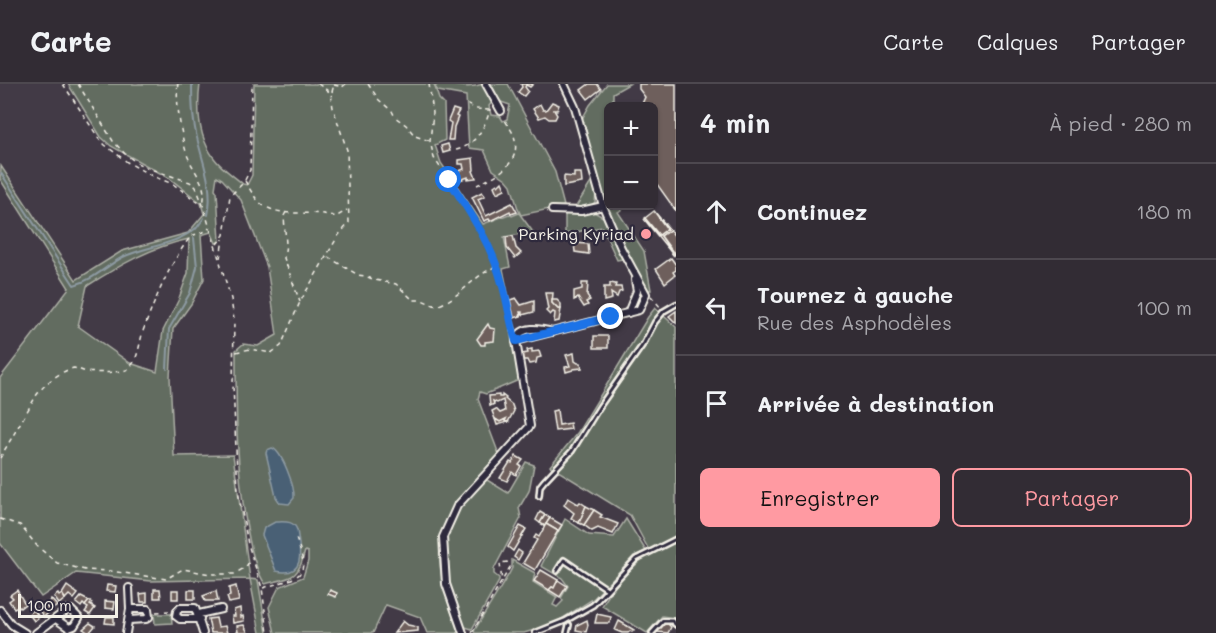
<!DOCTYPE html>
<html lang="fr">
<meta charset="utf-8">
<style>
body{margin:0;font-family:Mali,sans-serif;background:#3a343c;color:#f1f3f6}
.controls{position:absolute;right:18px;top:18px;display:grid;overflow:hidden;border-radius:9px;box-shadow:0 2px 4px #0004}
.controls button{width:54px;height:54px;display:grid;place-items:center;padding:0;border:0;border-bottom:2px solid #4d484f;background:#322c34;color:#f1f3f6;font:30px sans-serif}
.scale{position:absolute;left:18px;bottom:15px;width:100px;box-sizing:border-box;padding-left:6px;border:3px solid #f4f1e8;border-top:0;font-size:16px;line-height:21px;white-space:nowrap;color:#f4f1e8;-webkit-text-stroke:4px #2f2a3d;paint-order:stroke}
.stop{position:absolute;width:18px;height:18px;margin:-14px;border:4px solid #1a73e8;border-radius:50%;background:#fff}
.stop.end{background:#1a73e8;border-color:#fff;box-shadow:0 2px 6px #0008}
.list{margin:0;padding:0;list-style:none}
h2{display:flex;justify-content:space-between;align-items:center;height:78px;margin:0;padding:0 24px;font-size:26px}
h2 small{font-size:20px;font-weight:400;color:#a8a7ac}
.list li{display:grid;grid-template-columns:39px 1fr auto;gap:18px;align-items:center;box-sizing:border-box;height:96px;padding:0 24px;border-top:2px solid #4d484f}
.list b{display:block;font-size:22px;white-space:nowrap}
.list p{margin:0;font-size:20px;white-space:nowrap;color:#a8a7ac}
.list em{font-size:20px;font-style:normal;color:#a8a7ac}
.actions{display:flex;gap:12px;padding:18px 24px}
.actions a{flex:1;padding:14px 0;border:2px solid #ff9aa2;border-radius:9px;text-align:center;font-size:21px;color:#ff9aa2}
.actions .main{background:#ff9aa2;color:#111}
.icon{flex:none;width:33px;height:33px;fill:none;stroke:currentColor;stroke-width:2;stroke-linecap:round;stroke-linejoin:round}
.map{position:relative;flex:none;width:676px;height:549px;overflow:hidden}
header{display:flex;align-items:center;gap:36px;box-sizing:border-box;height:84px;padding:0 30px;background:#322c34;border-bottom:2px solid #4d484f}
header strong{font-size:28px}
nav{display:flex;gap:33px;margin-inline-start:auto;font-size:21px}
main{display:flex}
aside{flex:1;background:#322c34}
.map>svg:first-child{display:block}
</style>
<header>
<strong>Carte</strong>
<nav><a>Carte</a><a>Calques</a><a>Partager</a></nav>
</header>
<main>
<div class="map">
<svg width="676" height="549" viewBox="0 0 676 549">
<rect width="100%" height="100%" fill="#423a46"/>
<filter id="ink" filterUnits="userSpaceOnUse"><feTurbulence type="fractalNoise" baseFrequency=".0167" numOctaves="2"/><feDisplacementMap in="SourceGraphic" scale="12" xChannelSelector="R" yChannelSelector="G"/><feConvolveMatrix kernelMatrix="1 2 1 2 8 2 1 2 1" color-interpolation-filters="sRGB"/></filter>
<g filter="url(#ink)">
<g fill="#626c61" stroke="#abaea4" stroke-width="1.5" fill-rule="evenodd">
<path d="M 68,0 L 200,0 C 197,24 198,53 214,74 C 221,84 234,92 243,100 L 247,101 L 252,91 L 254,0 L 434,0 L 439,15 L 444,20 L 445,56 L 435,61 L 441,79 L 483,140 L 509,130 L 512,132 L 519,129 L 533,148 L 504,153 L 510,183 L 503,185 L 513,236 L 516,245 L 510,246 L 519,296 L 486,310 L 480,308 L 478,315 L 500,373 C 486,387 471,401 458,417 C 425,457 443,506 459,549 L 427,549 L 420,533 L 386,521 L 373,549 L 275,549 L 269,523 L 279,503 L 303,493 L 308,477 L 308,468 L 305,467 C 298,496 292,493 265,500 C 255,485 251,466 248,449 C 236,388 236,327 236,266 L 243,260 L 258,262 L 277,251 L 267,183 L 241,116 L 222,95 L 217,92 L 215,105 L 217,108 L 220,157 L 216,159 L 211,148 L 201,151 L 204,195 L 191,220 L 173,245 L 170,293 L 174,372 L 233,371 L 250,495 L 258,496 L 267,549 L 260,549 L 250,495 L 151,497 L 76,489 L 41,513 L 0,459 L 0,294 L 69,204 L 0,95 L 1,82 L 76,196 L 122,167 L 188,149 L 204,130 L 201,119 L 169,94 L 111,62 L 101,53 ZM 189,155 L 188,189 L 178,217 L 163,247 L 157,288 L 130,279 L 78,242 L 87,202 C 120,181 151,163 189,155 Z"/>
<path d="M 438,0 C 458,0 464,6 483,0 L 493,17 L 489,22 L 491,31 L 500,32 L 503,37 L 507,35 L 510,21 L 498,17 L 489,0 L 508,0 L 555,88 L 564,122 L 521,131 L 518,125 L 511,101 L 506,95 L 493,86 L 484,66 L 469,64 L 466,12 L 438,7 L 435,3 Z"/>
<polygon points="607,0 629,0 613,9 613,22 608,22 608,122 627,122 618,128 644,167 651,206 646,206 607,126 582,35 590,21"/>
<polygon points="592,97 596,109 595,118 590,122 575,124"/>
<polygon points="594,128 603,133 623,175 617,176 602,143 565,150 565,130"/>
<path d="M 655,224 L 676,243 L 676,534 L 662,532 L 647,549 L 602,522 C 614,500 632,484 650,468 L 630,431 L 550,382 L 578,348 L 648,233 Z"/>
<path d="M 526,378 L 534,381 L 529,407 L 519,424 L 521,434 L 494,485 L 494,490 L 499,494 L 499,497 L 472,545 L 462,542 C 454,517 438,468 448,442 C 456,424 472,409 487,396 L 508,409 Z"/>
<polygon points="565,435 589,451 614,453 626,435 646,467 634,472 593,515 554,540 524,549 475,549 474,547 509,490 512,484 512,476 535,489 533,498 557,513 553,521 557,523 563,517 561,514 568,502 562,494 541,482"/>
<polygon points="154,530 171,530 172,539 155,540"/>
</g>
<g fill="#496074" stroke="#8d9aa2" stroke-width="1.5">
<path d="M 272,364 C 282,367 295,403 294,414 L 289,420 L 280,419 L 276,413 L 266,369 L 267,366 Z"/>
<path d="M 275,438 C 284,438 294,436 297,446 C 300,465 307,494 276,487 L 262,451 L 264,444 Z"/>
</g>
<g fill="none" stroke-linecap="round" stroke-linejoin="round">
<g stroke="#8d9aa2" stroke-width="2">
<path d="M 192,0 C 192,13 192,25 194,38 C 198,70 215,98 208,131"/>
<path d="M 1,89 L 74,201 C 92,197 106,182 123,173 C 146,162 176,161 196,144"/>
<polyline points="196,145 204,134"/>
<polyline points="167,285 169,245 190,209 197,183 194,154"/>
</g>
</g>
<g fill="#6e5e5c" stroke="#f4f1e8" stroke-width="1.5">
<polygon points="521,0 533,0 530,3 526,1 525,3 528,7 524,12 518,8 522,3"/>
<polygon points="589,0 597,0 601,5 588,15 581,6"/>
<polygon points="639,0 676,0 676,127 654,96 654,22 641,22 645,13 639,5"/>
<polygon points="552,18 559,21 557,26 554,26 557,31 555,35 549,35 545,32 539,34 533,25 540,20 543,26 546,26"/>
<polygon points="453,25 459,27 456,32 458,33 454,43 453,56 448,56 451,39 448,37"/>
<polygon points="448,60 450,67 443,69 441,62"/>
<polygon points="473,74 474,86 473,87 476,94 468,95 468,93 460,96 459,87 464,85 463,80 459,80 459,76"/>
<polygon points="574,89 581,89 582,99 564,102 564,92 574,93"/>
<polygon points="502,98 505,105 497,109 494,102 497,100 498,102"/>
<polygon points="482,108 485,112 478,115 486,132 512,119 517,128 511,130 510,127 490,137 489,135 484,137 472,113"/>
<polygon points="654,127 676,153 676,154 670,146 661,152 674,172 644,135 659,151 667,145"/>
<polygon points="654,127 667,145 659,151 645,134"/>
<polygon points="670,146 676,154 675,171 661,152"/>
<polygon points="513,152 516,164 521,169 515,174 507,164 506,153"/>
<polygon points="574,159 588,160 589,170 575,168"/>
<polygon points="671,174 676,181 676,186 673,188 675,191 665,199 656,185"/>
<polygon points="582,199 588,199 587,212 590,216 586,218 588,221 584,223 578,214 574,216 574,207 582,205"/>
<polygon points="610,199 616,200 615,203 621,203 622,207 619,208 617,213 611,209 612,215 604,217 604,203 610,203"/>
<polygon points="545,209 553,209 552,219 558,225 561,225 559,237 554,238 555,229 553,228 550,231 546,227 548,225"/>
<polygon points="516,214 521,221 534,217 534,228 522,231 522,228 520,228 521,232 514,234 510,216"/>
<polygon points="552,216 557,216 561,220 561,225 558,225 552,219"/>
<polygon points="676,227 676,239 669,232"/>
<polygon points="488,240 490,244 495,245 494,257 485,258 485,261 481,261 477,255"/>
<rect x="594" y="252" width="14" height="12"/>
<polygon points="532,265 532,268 539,267 541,273 537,274 536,279 529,280 527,276 523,276 521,270 528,269 527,266"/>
<polygon points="574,269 575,277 578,279 581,279 582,284 573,285 573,286 566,288 565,283 570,282 566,271"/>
<polygon points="499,311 499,313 502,313 502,311 506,314 505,315 512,321 514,327 508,338 505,337 506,335 500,338 495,335 492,327 496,325 500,329 505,327 503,316 497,319 493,317 494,320 490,322 489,312"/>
<polygon points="557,326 559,341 570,339 571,345 555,347 552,327"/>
<polygon points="495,335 500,338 506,335 505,337 508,338 497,341"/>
<polygon points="516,372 523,376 519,381 521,382 516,391 512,388 507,397 500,394 510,378 512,379"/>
<polygon points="568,414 578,420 580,418 586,422 579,439 571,434 574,429 564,421"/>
<polygon points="586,422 594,426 584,441 579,439"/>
<polygon points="594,426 602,431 600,433 618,440 613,450 598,444 592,447 584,441"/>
<polygon points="540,428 545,431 540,439 536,436"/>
<polygon points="545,431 550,434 545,442 540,439"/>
<polygon points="550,434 562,441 558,447 546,440"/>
<polygon points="546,440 558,447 535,486 523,479 537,456 534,454 536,451 539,453"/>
<polygon points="520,442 526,445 513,467 508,463"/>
<polygon points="518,466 522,469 518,476 514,473"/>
<polygon points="541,486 558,496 554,504 552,503 549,506 534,497"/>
<polygon points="558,496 567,502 560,513 549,506 552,503 554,504"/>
<polygon points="107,501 116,502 115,508 106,507"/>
<polygon points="67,502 78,510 74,515 69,511 65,515 62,510"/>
<polygon points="236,502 239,517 229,519 227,513 230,512 229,504"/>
<polygon points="154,505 160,505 161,514 154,514"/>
<polygon points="17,506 25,520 20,524 18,522 14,524 9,517 13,514 10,511"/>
<rect x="172" y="506" width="6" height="9"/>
<rect x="188" y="506" width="7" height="9"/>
<polygon points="330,506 337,509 336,513 328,510"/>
<polygon points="216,507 218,517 205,517 203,512"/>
<polygon points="147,509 147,518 141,518 140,510"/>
<polygon points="58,510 59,512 62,510 65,515 59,520 54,513"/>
<polygon points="81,513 89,517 85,522 83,520 81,523 76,519"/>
<polygon points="51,515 57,522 50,527 46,522"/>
<polygon points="89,517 92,519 90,521 95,524 90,531 85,528 88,524 85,522"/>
<polygon points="105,517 115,518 114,525 105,524"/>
<polygon points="42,522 43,524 46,522 50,527 44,533 38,525"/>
<polygon points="240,524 241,533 243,532 244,537 233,539 232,532 235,532 234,526"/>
<polygon points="34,526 39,533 34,537 29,530"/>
<polygon points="597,530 611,533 610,539 595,539"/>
<polygon points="106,533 114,533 114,540 105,539"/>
<polygon points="216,534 218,543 225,542 227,549 211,549 208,535"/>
<polygon points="587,536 588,541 586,548 576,546 577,541"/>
<polygon points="403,537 408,541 418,543 418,547 394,549"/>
<polygon points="619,537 634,546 632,548 630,547 628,549 622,549 615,546"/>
<polygon points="666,538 671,543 668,549 656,548"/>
<polygon points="90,539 95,542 89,549 83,545"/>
<polygon points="244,541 248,549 235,549 238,548 237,542"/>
</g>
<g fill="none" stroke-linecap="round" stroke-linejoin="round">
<g stroke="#f4f1e8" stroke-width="8">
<g id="lane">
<polyline points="539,412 540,402 544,397 572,367 600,322 644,259 655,238 664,227 676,220"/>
<polyline points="557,487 564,476 607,505"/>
<polyline points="535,549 565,537 593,521 636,475 676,455"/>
<polyline points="567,549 569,541"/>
<polyline points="652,549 663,537 672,537 676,541"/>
</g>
</g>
<g stroke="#f4f1e8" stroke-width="10">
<g id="street">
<polyline points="486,0 501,27"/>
<polyline points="552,126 581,127 603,122"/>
<polyline points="628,229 637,207 635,196"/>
<polyline points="516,257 639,226 646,210 621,164 603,122 575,23 564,0"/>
<path d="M 516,257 C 521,240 541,245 553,248"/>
<polyline points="0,526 12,541 25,549"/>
<polyline points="199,530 221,525"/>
<polyline points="200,535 180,535 176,532 177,527 180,524 195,524 203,549"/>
<polyline points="129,536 146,535 149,533 148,525 130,525"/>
<polyline points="36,549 67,526 71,526 79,534 74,542 69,544 56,535"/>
<polyline points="126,549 130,525 129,504"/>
<polyline points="463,549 446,500 443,453 457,422 530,342 516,257"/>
</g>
</g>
<g stroke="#f4f1e8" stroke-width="1.5" stroke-dasharray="4.5 4.5" stroke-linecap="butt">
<polyline points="63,0 98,53 105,61 127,78 152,92 173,100 202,121"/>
<polyline points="78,0 113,57 125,70 137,79 153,86 190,98 196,103 203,121 231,215 234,236 233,302 238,407 248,460 262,504 268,549"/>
<path d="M 178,0 C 175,15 182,59 188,73 C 195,90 208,101 203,120"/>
<polyline points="368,0 379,16 392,27 395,33 406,41 415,52 430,57"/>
<polyline points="429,0 433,29 430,57 434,74 475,136 486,158 502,197 513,249"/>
<polyline points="334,1 342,3 346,0"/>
<polyline points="332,8 334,0"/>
<polyline points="468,21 477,25 489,26"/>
<path d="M 456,66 C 475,62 486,42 490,25"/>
<polyline points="245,96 250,86 252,0"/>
<path d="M 477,101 C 495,92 520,81 515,56 C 514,48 507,41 504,34"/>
<polyline points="286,128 284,132 286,160 284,174 300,218"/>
<path d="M 217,160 L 224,151 L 230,112 L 245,97 C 250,105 256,118 266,123 C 287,134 314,125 336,133 L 347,126"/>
<path d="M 328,173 L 358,191 L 365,192 L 375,196 L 396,200 L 413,216 L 422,216 L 436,222 C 459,215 473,192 495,183"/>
<polyline points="220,174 223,155"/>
<polyline points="651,212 661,224"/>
<polyline points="236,268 250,265 271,269 281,262 300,218 338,152 349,139 347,66 333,24 331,9 318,0"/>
<path d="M 0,374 L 36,312 C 44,300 60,287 74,284 C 79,285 82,287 87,288 C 95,289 122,289 128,285 C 140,275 139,255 145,242 C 157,211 170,179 191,152 L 206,147 L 209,144"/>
<polyline points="0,435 20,441 38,463 57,479 85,486 110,487 166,495 183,485 210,490 234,490 246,483 251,474"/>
<path d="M 263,504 C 301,492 312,495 295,452"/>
<polyline points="156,528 169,527"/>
<polyline points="472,549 510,483 507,478 500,479 502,499"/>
</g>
<use href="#lane" stroke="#2f2a3d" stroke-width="3"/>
<use href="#street" stroke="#2f2a3d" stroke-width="6"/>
</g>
</g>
<g fill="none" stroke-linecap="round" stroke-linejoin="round" filter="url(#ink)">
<path stroke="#1a73e8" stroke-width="8" d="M 449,96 C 470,128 492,161 502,199 C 508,218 510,238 516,257 L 611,233"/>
</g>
<circle fill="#ff9aa2" stroke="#2f2a3d" stroke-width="2" cx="646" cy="150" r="6"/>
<g text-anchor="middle" stroke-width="4.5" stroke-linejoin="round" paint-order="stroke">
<g font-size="16" fill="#f4f1e8" stroke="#2f2a3d" text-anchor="end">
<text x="634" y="156">Parking Kyriad</text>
</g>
</g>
</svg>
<div class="controls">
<button>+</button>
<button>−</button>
</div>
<div class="scale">100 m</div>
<div class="stop" style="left:449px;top:96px"></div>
<div class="stop end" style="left:611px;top:233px"></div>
</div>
<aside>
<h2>4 min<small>À pied · 280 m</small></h2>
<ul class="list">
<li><svg class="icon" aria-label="ahead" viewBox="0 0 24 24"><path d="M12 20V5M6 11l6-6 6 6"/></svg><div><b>Continuez</b></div><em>180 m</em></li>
<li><svg class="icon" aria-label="left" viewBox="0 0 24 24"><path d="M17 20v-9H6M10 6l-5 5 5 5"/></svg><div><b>Tournez à gauche</b><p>Rue des Asphodèles</p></div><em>100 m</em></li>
<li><svg class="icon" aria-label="arrive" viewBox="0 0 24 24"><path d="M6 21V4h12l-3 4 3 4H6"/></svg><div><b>Arrivée à destination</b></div></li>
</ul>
<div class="actions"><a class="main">Enregistrer</a><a>Partager</a></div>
</aside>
</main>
